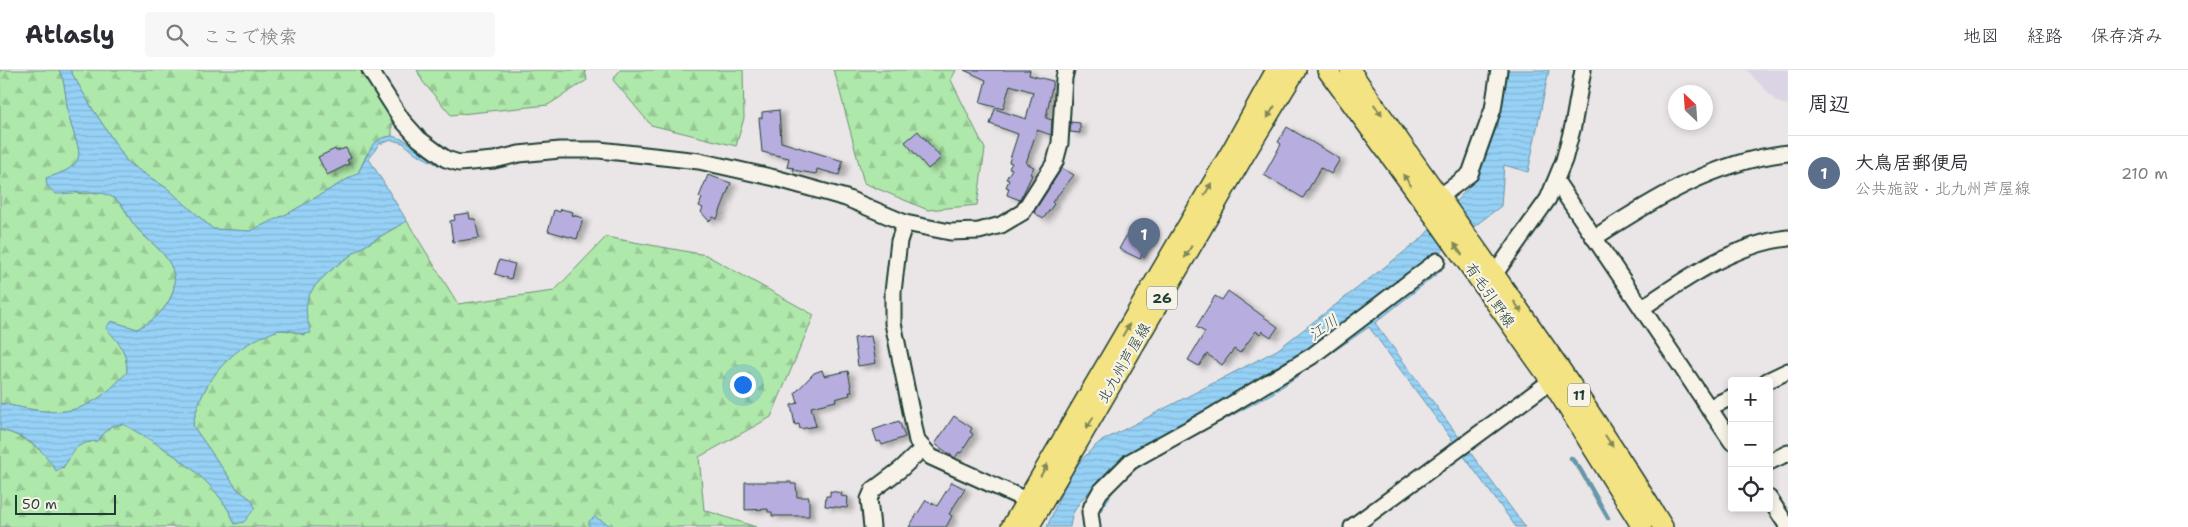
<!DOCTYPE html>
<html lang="ja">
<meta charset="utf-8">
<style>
body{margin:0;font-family:"Shantell Sans","Klee One",sans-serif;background:#f7f7f7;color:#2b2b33}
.controls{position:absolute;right:15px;bottom:15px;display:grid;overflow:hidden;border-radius:5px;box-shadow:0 2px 8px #0003}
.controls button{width:45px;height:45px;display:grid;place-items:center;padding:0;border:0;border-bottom:1px solid #e1e1e2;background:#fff;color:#2b2b33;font:25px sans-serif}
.compass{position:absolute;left:1668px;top:15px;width:45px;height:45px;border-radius:50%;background:#fff;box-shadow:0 2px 8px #0003;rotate:335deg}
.scale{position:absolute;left:15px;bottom:12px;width:101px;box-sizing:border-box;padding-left:5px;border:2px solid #1f3d34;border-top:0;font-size:14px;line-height:18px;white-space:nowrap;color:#1f3d34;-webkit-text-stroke:4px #f7f3e8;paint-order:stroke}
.you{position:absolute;left:742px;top:314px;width:18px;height:18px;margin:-12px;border:4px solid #fff;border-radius:50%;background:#1a73e8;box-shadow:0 0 0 8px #1a73e833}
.badge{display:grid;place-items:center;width:32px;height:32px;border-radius:50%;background:#0f766e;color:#fff;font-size:16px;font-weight:700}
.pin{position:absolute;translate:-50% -41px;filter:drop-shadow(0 1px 2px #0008)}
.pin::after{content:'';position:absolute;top:26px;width:18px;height:15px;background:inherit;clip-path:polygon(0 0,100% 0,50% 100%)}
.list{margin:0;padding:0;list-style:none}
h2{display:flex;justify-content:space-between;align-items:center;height:65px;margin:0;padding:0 20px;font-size:21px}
h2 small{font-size:16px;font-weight:400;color:#7c7c81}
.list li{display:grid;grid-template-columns:32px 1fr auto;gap:15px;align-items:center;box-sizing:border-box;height:75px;padding:0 20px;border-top:1px solid #e1e1e2}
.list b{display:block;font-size:19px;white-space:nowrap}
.list p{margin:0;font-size:16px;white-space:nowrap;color:#7c7c81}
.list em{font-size:16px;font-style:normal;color:#7c7c81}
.icon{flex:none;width:28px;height:28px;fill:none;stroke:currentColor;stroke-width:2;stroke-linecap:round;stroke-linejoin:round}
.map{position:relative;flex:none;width:1788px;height:457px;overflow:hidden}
header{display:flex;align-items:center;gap:30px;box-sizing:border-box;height:70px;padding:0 25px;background:#fff;border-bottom:1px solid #e1e1e2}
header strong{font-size:24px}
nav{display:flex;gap:28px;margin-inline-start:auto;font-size:18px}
.search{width:350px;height:45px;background:#f7f7f7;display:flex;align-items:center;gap:12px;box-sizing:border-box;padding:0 18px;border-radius:5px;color:#7c7c81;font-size:19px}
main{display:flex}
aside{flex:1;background:#fff}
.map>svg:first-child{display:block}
</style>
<header>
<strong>Atlasly</strong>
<div class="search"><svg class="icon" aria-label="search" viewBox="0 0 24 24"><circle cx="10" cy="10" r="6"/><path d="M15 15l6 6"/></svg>ここで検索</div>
<nav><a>地図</a><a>経路</a><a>保存済み</a></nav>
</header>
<main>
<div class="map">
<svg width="1788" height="457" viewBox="0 0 1788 457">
<defs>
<pattern id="forest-firs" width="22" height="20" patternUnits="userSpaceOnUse" patternTransform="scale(1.25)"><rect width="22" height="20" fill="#afe8ab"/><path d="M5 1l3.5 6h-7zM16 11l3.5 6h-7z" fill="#96c894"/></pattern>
<pattern id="water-rules" width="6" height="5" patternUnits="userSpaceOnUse" patternTransform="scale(1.25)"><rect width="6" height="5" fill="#96d1f6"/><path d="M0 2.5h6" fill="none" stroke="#81b4d4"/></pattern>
<filter id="shadow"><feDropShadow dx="5.5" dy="3" stdDeviation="2.5" flood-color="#0004"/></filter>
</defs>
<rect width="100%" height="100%" fill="#eae5e6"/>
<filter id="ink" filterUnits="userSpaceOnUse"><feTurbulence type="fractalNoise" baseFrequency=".02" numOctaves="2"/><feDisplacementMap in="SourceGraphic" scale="10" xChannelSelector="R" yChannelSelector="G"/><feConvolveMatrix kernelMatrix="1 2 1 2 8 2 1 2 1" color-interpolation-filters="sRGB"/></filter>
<g filter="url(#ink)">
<polygon fill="#dbd4e4" points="1747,0 1788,0 1788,35 1777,32"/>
<g fill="url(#forest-firs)" stroke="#679270">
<path d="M 0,0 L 59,0 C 66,14 65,26 68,41 C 74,78 98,93 46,108 C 56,113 67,121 77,123 C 90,126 97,119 111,126 C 124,133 126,145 135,156 C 144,168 158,176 167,189 C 187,217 163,247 137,259 L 111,251 L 107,258 C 120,274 127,281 127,302 C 84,350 58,346 0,333 Z"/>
<polygon points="70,0 361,0 392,49 392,66 382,68 367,84 358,103 289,143 250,161 213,159 168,119 128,93 92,38"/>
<polygon points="417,0 585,0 587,10 548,35 451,45 423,12"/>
<polygon points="620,0 743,0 744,48 736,76 651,55 613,10"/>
<polygon points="833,0 956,0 951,10 985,79 977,135 928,140 864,113 836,7"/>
<path d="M 407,151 L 458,234 L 554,221 L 606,167 L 706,185 L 814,245 L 771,347 L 699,387 L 704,440 L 756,457 L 0,457 L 0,360 C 27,365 41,383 63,398 C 74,380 74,373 97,371 L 111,356 L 123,354 C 164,377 218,409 235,454 L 252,430 L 237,419 L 193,356 C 198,317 230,277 267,264 C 271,263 277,260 281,260 C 288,260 297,263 304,265 C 305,256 305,238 307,230 C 316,201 380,167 407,151 Z"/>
</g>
<g fill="url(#water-rules)" stroke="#6696a8">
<path d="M 59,0 L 70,0 L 92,38 L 128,93 L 168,119 L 213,159 L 250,161 L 289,143 L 358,103 L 373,74 L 382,68 L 392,66 L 405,70 L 426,86 L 445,96 L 444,98 L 415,83 L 403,73 L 392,70 L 379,74 L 369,89 L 407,151 C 382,165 311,204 307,232 C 305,243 308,253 311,263 C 300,266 292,259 281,260 C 277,260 271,263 267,265 C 230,277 198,317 193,356 L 237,419 L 252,430 L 255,438 L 244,452 L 235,454 C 218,409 164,377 123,354 L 111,356 L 97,371 C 64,374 77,391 56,401 C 44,379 25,365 0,360 L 0,333 C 58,346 84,350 127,302 C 127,281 120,274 106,258 L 111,251 L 137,259 C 163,247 187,218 167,189 C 159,177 145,168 135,156 C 127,146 125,134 112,127 C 96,118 73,124 56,124 L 47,116 L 46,108 C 98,93 74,78 68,41 C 65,26 66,14 59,0 Z"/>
<path d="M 1506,0 L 1549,0 L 1528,102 L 1504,95 L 1501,136 L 1363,241 L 1371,251 L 1440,197 L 1442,200 L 1375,253 L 1525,457 L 1516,457 L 1369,257 L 1273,323 L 1152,389 L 1129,404 L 1117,415 L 1100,442 L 1097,442 C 1115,390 1215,355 1260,327 C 1297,304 1333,280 1367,254 L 1359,244 L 1299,289 L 1113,395 L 1079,433 L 1072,445 L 1070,457 L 1047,457 C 1061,424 1071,395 1100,372 L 1277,280 L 1421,169 L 1471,115 L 1497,57 Z"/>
<polygon points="595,447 613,457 589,457 589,451"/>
</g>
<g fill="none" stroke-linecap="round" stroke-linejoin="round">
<polyline stroke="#6696a8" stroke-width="4.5" points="1571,388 1580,399 1608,448"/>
</g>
<g fill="#b7aedf" stroke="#1f3d34" filter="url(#shadow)">
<polygon points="964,0 1030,0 1029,5 1053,11 1046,48 1052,50 1051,65 1037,60 1026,93 1034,97 1030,104 1032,105 1020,130 1007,125 1009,118 1006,117 1009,110 1006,109 1012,99 1009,98 1012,93 1009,92 1018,64 990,54 995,39 1026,49 1033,22 1010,15 1003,39 980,33 986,10"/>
<polygon points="779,40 781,72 843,91 839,105 817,99 816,104 793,100 794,98 787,97 789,88 762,82 759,48 762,48 762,42"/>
<polygon points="1071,52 1080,53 1080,63 1070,62"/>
<polygon points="1287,57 1340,89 1331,104 1321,98 1303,128 1264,105 1281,74 1278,72"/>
<polygon points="918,61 941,88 928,99 905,72"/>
<polygon points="346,78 351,88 347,90 349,94 327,105 318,87 335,79 336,81"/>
<polygon points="1062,98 1074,105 1052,132 1054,134 1043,149 1034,142"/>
<polygon points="708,105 731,113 717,149 713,147 709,151 701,142 703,138 699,136 702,128 699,127"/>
<polygon points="561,139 573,142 572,145 583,148 577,169 548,161 554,140 560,142"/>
<polygon points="469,143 470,149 475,149 479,168 453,172 450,151 455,150 454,145"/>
<polygon points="1130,159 1151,167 1140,189 1119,179"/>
<polygon points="499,190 515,194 511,209 495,204"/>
<polygon points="1228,221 1278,257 1271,267 1262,261 1260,264 1256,261 1240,283 1234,279 1222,295 1207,284 1199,296 1188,290 1205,262 1196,257 1215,226 1222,230"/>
<polygon points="871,266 876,293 858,296 854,268"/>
<polygon points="822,300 824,306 848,301 852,322 849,322 850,325 835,329 836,331 811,337 816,356 800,359 799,354 795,355 791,335 798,333 795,323 814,303"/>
<polygon points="954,346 972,358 970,362 973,364 961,383 959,382 955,388 935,374"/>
<polygon points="899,351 905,367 882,375 880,371 877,372 873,360"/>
<polygon points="745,412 791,412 791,414 796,414 797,427 809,427 809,446 772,446 772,442 768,442 768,439 745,440"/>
<polygon points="952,412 965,419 949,444 952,446 946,457 909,457 926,430 937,436"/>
<polygon points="830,421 842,423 841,426 848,427 847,438 825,436 826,426 830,426"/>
</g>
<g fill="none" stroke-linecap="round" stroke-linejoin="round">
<g stroke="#1f3d34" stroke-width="19">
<g id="minor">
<polyline points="370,0 402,50 419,69 446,89 459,93 494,90 519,84 560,80 599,80 699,91 775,108 846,128 905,153 950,162 979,161 1001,155 1023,142 1055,92 1060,73 1064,8 1066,0"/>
<polyline points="1556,111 1732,372"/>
<polyline points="1438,128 1470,104 1493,39 1499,0"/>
<polyline points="905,153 899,171 893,222 893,253 917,371 931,387 1026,430"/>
<path d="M 1594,168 C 1654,129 1715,91 1788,83"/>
<polyline points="1489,212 1548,129 1564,90 1573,56 1583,0"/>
<path d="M 1642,238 C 1685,209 1734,174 1788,168"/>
<polyline points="1767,311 1788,301"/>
<polyline points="1708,338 1732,327"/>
<polyline points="1769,392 1788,383"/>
<polyline points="1769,428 1788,457"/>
<polyline points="872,457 869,429 873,420 901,399 923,378"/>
<polyline points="1092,457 1090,442 1092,436 1100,422 1131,391 1214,345 1312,286 1437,191"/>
<polyline points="1352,457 1551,311"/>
</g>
</g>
<g stroke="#1f3d34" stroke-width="22">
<g id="major">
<polyline points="1327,0 1436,149 1551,311 1642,457"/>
<path d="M 1350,0 C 1455,152 1567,299 1663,457"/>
<polyline points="1011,457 1233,78 1276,0"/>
<polyline points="1029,457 1245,84 1296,0"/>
</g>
</g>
<use href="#minor" stroke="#f7f3e8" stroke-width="15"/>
<use href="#major" stroke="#f4e382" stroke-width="19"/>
</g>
<defs><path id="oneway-solid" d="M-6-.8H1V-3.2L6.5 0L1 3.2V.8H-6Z" transform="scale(1.25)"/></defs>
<g fill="#7f8857">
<use href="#oneway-solid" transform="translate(1378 40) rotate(55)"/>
<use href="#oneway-solid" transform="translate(1271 42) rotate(122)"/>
<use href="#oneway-solid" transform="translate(1407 110) rotate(-126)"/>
<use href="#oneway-solid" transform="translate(1208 119) rotate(-60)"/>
<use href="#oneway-solid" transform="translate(1458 179) rotate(-125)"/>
<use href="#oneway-solid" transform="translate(1188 182) rotate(120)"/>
<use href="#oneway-solid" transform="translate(1518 237) rotate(55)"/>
<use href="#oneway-solid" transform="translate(1126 260) rotate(-60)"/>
<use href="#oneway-solid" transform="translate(1090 353) rotate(120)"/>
<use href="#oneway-solid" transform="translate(1609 371) rotate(57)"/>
<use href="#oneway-solid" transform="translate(1044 400) rotate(-60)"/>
</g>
</g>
<g text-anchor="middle" stroke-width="4.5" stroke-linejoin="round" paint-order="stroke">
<g fill="#f7f3e8" stroke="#60746a" stroke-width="1">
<rect x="1147" y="216.5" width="30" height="23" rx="4"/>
<rect x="1568" y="313.5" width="22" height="23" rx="4"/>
</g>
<g font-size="14" font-weight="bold" fill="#1f3d34">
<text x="1162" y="233">26</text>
<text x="1579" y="330">11</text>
</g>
<g font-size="15" fill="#1f3d34" stroke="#f7f3e8">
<text transform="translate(1490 225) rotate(55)" y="5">有毛引野線</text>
<text transform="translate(1124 293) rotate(-60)" y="5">北九州芦屋線</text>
</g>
<g font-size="16" font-style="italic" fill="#375b5b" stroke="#f7f3e8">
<text transform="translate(1323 257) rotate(-35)" y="6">江川</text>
</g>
</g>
</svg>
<div class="controls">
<button>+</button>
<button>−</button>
<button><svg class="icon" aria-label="locate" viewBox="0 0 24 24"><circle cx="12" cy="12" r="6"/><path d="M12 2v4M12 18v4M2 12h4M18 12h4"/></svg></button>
</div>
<svg class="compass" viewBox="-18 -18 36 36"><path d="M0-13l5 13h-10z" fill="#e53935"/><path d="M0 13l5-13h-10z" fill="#7c7c81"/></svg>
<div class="scale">50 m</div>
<div class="you"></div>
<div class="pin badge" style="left:1144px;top:189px;background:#5c6f8a">1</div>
</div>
<aside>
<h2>周辺<small></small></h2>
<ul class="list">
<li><span class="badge" style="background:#5c6f8a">1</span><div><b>大鳥居郵便局</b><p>公共施設 · 北九州芦屋線</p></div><em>210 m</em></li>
</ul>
</aside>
</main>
